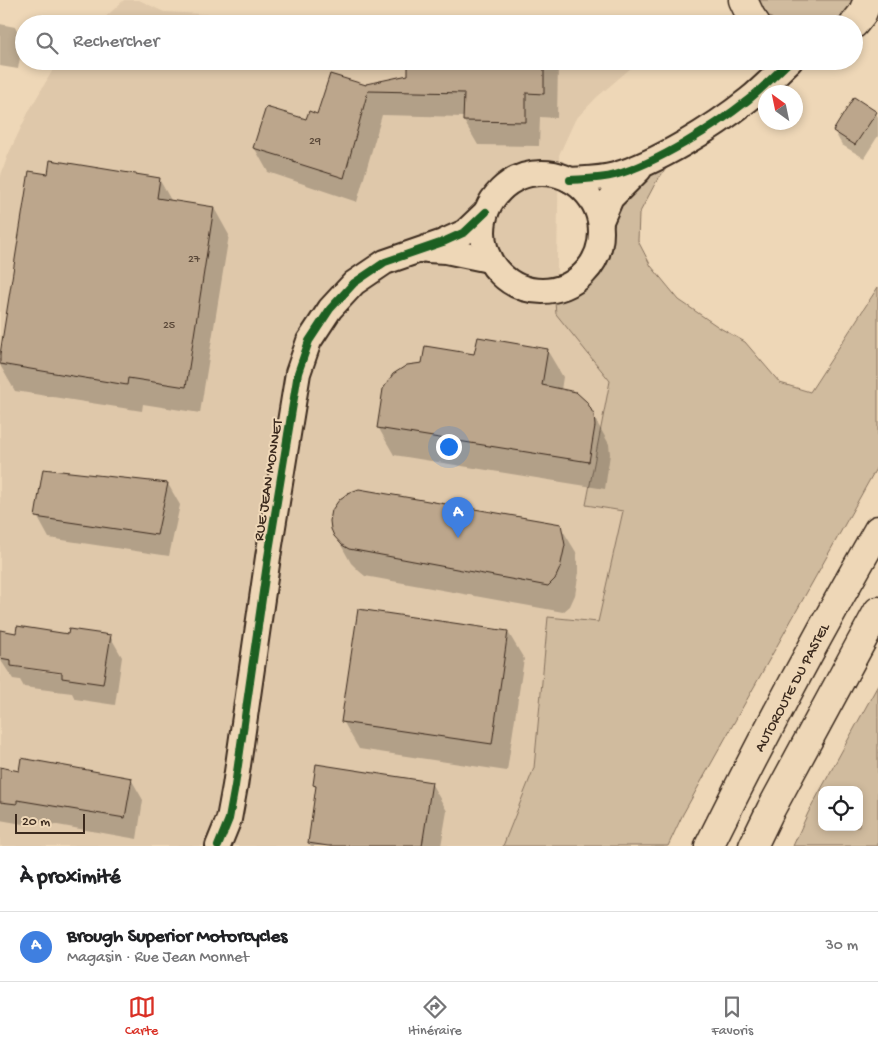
<!DOCTYPE html>
<html lang="fr">
<meta charset="utf-8">
<style>
body{margin:0;font-family:"Gochi Hand",sans-serif;background:#f6f6f6;color:#202124}
.controls{position:absolute;right:15px;bottom:15px;display:grid;overflow:hidden;border-radius:10px;box-shadow:0 2px 8px #0003}
.controls button{width:45px;height:45px;display:grid;place-items:center;padding:0;border:0;border-bottom:1px solid #e0e0e0;background:#fff;color:#202124;font:25px sans-serif}
.compass{position:absolute;left:758px;top:85px;width:45px;height:45px;border-radius:50%;background:#fff;box-shadow:0 2px 8px #0003;rotate:327deg}
.scale{position:absolute;left:15px;bottom:12px;width:70px;box-sizing:border-box;padding-left:5px;border:2px solid #3b2a1e;border-top:0;font-size:14px;line-height:18px;white-space:nowrap;color:#3b2a1e;-webkit-text-stroke:4px #eed7b7;paint-order:stroke}
.you{position:absolute;left:448px;top:446px;width:18px;height:18px;margin:-12px;border:4px solid #fff;border-radius:50%;background:#1a73e8;box-shadow:0 0 0 8px #1a73e833}
.badge{display:grid;place-items:center;width:32px;height:32px;border-radius:50%;background:#d93025;color:#fff;font-size:16px;font-weight:700}
.pin{position:absolute;translate:-50% -41px;filter:drop-shadow(0 1px 2px #0008)}
.pin::after{content:'';position:absolute;top:26px;width:18px;height:15px;background:inherit;clip-path:polygon(0 0,100% 0,50% 100%)}
.list{margin:0;padding:0;list-style:none}
h2{display:flex;justify-content:space-between;align-items:center;height:65px;margin:0;padding:0 20px;font-size:21px}
h2 small{font-size:16px;font-weight:400;color:#757577}
.list li{display:grid;grid-template-columns:32px 1fr auto;gap:15px;align-items:center;box-sizing:border-box;height:70px;padding:0 20px;border-top:1px solid #e0e0e0}
.list b{display:block;font-size:19px;white-space:nowrap}
.list p{margin:0;font-size:16px;white-space:nowrap;color:#757577}
.list em{font-size:16px;font-style:normal;color:#757577}
.icon{flex:none;width:28px;height:28px;fill:none;stroke:currentColor;stroke-width:2;stroke-linecap:round;stroke-linejoin:round}
.map{position:relative;flex:none;width:878px;height:846px;overflow:hidden}
.search{position:absolute;background:#fff;box-shadow:0 2px 8px #0003;left:15px;right:15px;top:15px;height:55px;display:flex;align-items:center;gap:12px;box-sizing:border-box;padding:0 18px;border-radius:28px;color:#757577;font-size:19px}
.sheet{height:135px;background:#fff}
nav{display:flex;justify-content:space-around;align-items:center;box-sizing:border-box;height:70px;border-top:1px solid #e0e0e0;background:#fff;font-size:14px;color:#757577}
nav a{display:grid;justify-items:center;gap:2px}
nav .on{color:#d93025}
.map>svg:first-child{display:block}
</style>
<div class="map">
<svg width="878" height="846" viewBox="0 0 878 846">
<rect width="100%" height="100%" fill="#eed7b7"/>
<filter id="ink" filterUnits="userSpaceOnUse"><feTurbulence type="fractalNoise" baseFrequency=".02" numOctaves="2"/><feDisplacementMap in="SourceGraphic" scale="10" xChannelSelector="R" yChannelSelector="G"/><feConvolveMatrix kernelMatrix="1 2 1 2 8 2 1 2 1" color-interpolation-filters="sRGB"/></filter>
<g filter="url(#ink)">
<g fill="#dfc8aa">
<polygon points="124,0 139,0 164,12 371,23 467,17 684,23 98,24"/>
<polygon points="58,61 639,61 597,97 575,120 559,155 556,313 610,381 586,505 624,511 598,622 548,617 534,768 503,846 0,846 0,178 8,155 29,111"/>
</g>
<g fill="#d0bb9e" stroke="#86725e" fill-rule="evenodd">
<polygon points="758,0 855,0 851,10 837,24 778,24 768,15"/>
<polygon points="671,162 656,182 639,214 638,241 651,266 679,300 720,328 745,342 780,383 810,392 878,287 878,465 683,814 668,846 503,846 534,768 548,617 598,622 623,511 586,505 610,381 556,314 555,302 579,293 592,279 608,258 612,239 613,220 619,205 651,172"/>
<path d="M 878,685 L 878,846 L 793,846 L 808,813 ZM 822,790 L 859,790 L 859,827 L 822,827 Z"/>
</g>
<g fill="#0003" fill-rule="evenodd">
<polygon points="0,24 15,27 23,41 18,69 0,66"/>
<polygon points="410,61 556,61 558,64 557,118 540,117 539,146 478,145 464,121 464,117 382,115 357,202 268,172 254,147 318,116 368,87 409,76"/>
<polygon points="876,113 878,117 878,136 864,158 842,145 834,131"/>
<polygon points="49,175 159,179 172,202 214,208 229,235 200,413 143,404 142,411 15,391 0,365 0,362"/>
<polygon points="547,350 563,377 561,390 586,403 609,444 610,454 605,489 394,455 378,427 475,356"/>
<polygon points="168,484 180,505 169,556 49,538 37,516"/>
<polygon points="560,526 576,552 579,572 575,595 570,606 563,612 365,576 359,571 351,563 336,536"/>
<polygon points="508,632 524,659 507,771 359,749 343,721"/>
<path d="M 17,634 L 110,636 L 122,657 L 115,705 L 75,699 L 72,693 L 24,687 L 20,680 L 13,679 L 0,659 L 0,635 ZM 14,665 L 69,673 L 68,675 L 14,667 Z"/>
<polygon points="0,769 20,772 131,779 143,800 137,839 29,820 28,825 0,820"/>
<polygon points="431,783 447,811 441,846 311,846 309,843 317,790 314,785"/>
</g>
<g fill="#bca68c" stroke="#3b2a1e">
<polygon points="408,61 544,61 544,94 526,93 526,122 463,121 464,93 368,91 344,178 293,162 293,160 253,148 266,107 306,119 309,111 317,114 330,74 366,85 366,84 408,75"/>
<polygon points="854,97 877,112 855,145 833,131"/>
<polygon points="50,160 160,178 157,198 214,207 186,387 128,378 127,385 0,364 0,354 29,171 48,174"/>
<polygon points="478,337 548,349 542,385 576,392 587,402 594,415 595,426 589,462 377,428 383,389 393,374 407,365 422,363 425,346 474,354"/>
<polygon points="43,469 168,483 157,535 35,517"/>
<polygon points="359,489 561,524 565,545 560,568 555,579 548,586 349,549 342,545 334,536 331,529 330,521 332,510 339,500 348,493"/>
<polygon points="358,609 508,631 492,744 341,722"/>
<polygon points="17,626 68,634 69,629 111,635 103,684 62,678 62,673 11,666 11,660 0,658 0,630 16,633"/>
<polygon points="21,758 132,778 125,818 17,800 17,804 0,802 0,767 19,771"/>
<polygon points="316,764 432,782 422,846 328,846 308,843 316,786 313,785"/>
</g>
<g fill="none" stroke-linecap="round" stroke-linejoin="round">
<g stroke="#3b2a1e" stroke-width="28">
<g id="minor">
<circle cx="542" cy="232" r="59"/>
<path d="M 570,180 C 585,179 601,179 615,175 C 657,163 714,127 748,100 C 763,88 776,74 790,61"/>
<polyline points="601,221 611,198 639,170"/>
<polyline points="427,250 446,251 489,260"/>
<polyline points="218,846 229,819 235,786 268,557 298,373 309,341 330,309 354,283 385,262 443,242 465,232 486,212"/>
</g>
</g>
<g stroke="#3b2a1e" stroke-width="31">
<g id="tertiary">
<polyline points="743,0 751,17 756,24"/>
<polyline points="854,24 862,14 868,0"/>
</g>
</g>
<g stroke="#3b2a1e" stroke-width="31">
<g id="motorway">
<path d="M 709,846 C 762,739 818,634 878,530"/>
<polyline points="753,846 771,809 878,611"/>
</g>
</g>
<use href="#minor" stroke="#eed7b7" stroke-width="24"/>
<use href="#tertiary" stroke="#eed7b7" stroke-width="28"/>
<use href="#motorway" stroke="#eed7b7" stroke-width="28"/>
<g stroke="#eed7b7" stroke-width="11">
<g id="cycleway">
<path d="M 570,180 C 585,179 601,179 615,175 C 657,163 714,127 748,100 C 763,88 776,74 790,61"/>
<polyline points="218,846 229,819 235,786 268,557 298,373 309,341 330,309 354,283 385,262 443,242 465,232 486,212"/>
</g>
</g>
<use href="#cycleway" stroke="#1b5e20" stroke-width="8"/>
</g>
</g>
<g text-anchor="middle" stroke-width="4" stroke-linejoin="round" paint-order="stroke">
<g font-size="12" fill="#5b493a">
<text x="315" y="144">29</text>
<text x="194" y="262">27</text>
<text x="169" y="328">25</text>
</g>
<g font-size="15" fill="#3b2a1e" stroke="#eed7b7">
<text transform="translate(267 480) rotate(-81)" y="5">RUE JEAN MONNET</text>
<text transform="translate(791 687) rotate(-62)" y="5">AUTOROUTE DU PASTEL</text>
</g>
</g>
</svg>
<div class="controls">
<button><svg class="icon" aria-label="locate" viewBox="0 0 24 24"><circle cx="12" cy="12" r="6"/><path d="M12 2v4M12 18v4M2 12h4M18 12h4"/></svg></button>
</div>
<svg class="compass" viewBox="-18 -18 36 36"><path d="M0-13l5 13h-10z" fill="#e53935"/><path d="M0 13l5-13h-10z" fill="#757577"/></svg>
<div class="scale">20 m</div>
<div class="you"></div>
<div class="pin badge" style="left:458px;top:538px;background:#3f7fe0">A</div>
<div class="search"><svg class="icon" aria-label="search" viewBox="0 0 24 24"><circle cx="10" cy="10" r="6"/><path d="M15 15l6 6"/></svg>Rechercher</div>
</div>
<section class="sheet">
<h2>À proximité<small></small></h2>
<ul class="list">
<li><span class="badge" style="background:#3f7fe0">A</span><div><b>Brough Superior Motorcycles</b><p>Magasin · Rue Jean Monnet</p></div><em>30 m</em></li>
</ul>
</section>
<nav>
<a class="on"><svg class="icon" aria-label="map" viewBox="0 0 24 24"><path d="M3 6l6-2 6 2 6-2v14l-6 2-6-2-6 2zM9 4v14M15 6v14"/></svg>Carte</a>
<a><svg class="icon" aria-label="directions" viewBox="0 0 24 24"><path d="M12 3l9 9-9 9-9-9zM9 14v-3h6M13 9l2 2-2 2"/></svg>Itinéraire</a>
<a><svg class="icon" aria-label="saved" viewBox="0 0 24 24"><path d="M7 4h10v16l-5-4-5 4z"/></svg>Favoris</a>
</nav>
